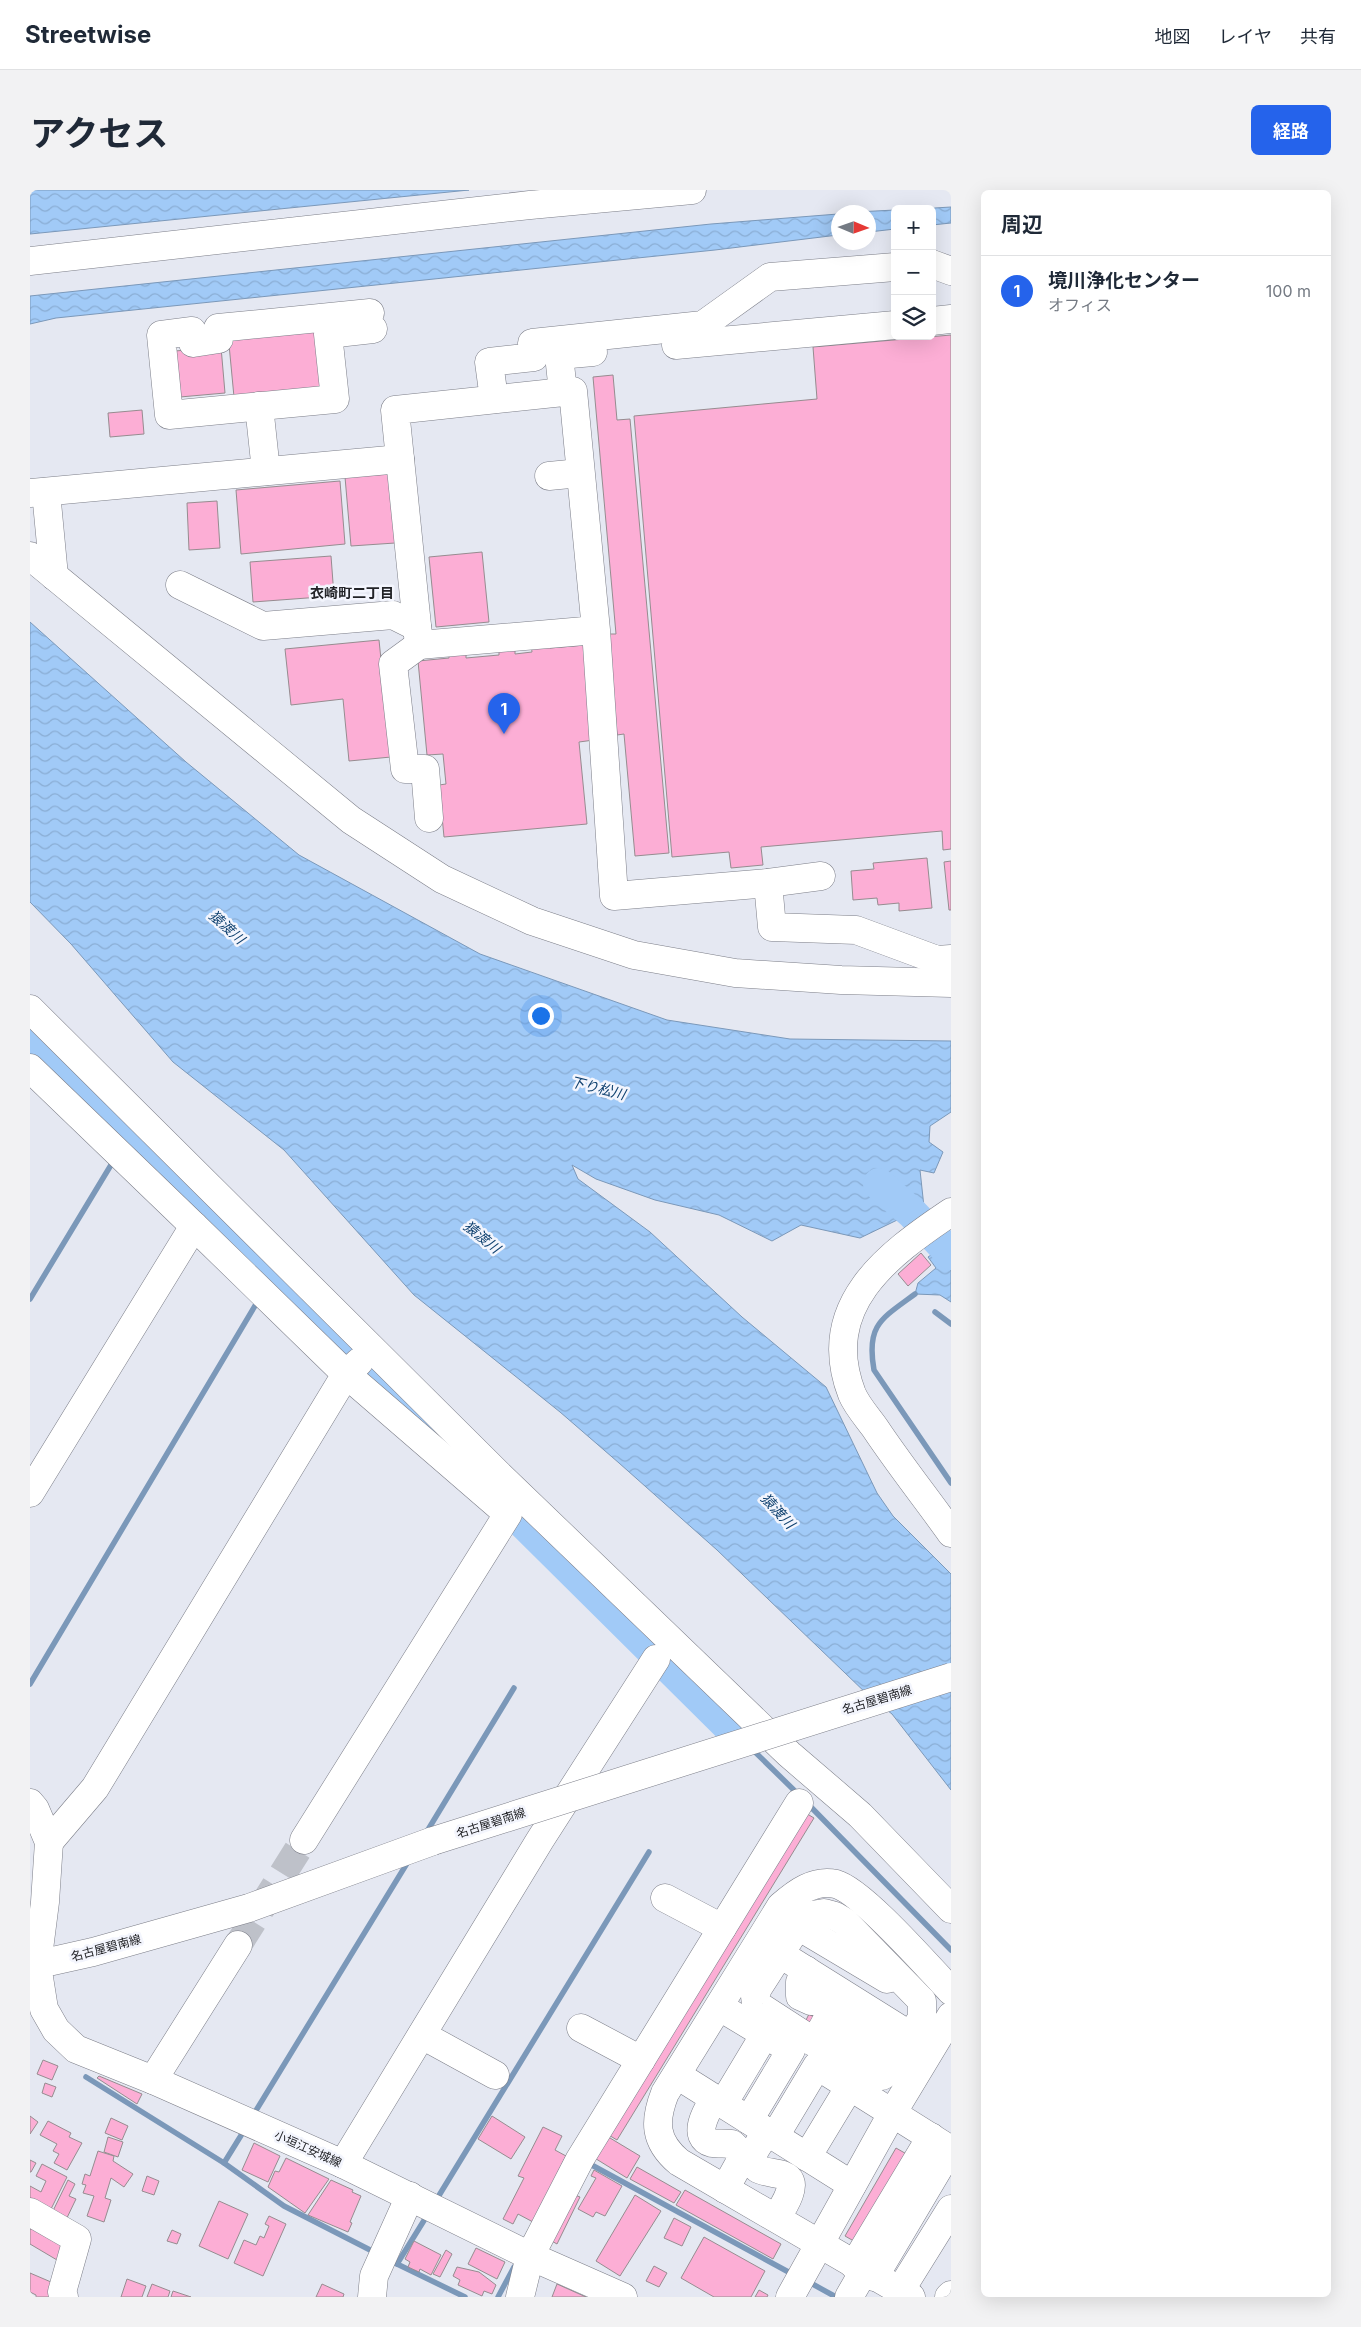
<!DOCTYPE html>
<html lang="ja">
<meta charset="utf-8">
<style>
body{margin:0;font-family:Inter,"Noto Sans JP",sans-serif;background:#f2f2f3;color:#1f2937}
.controls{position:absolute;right:15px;top:15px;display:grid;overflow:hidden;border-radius:8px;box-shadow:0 5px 20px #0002}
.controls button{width:45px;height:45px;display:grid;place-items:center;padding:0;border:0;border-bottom:1px solid #e0e1e3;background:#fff;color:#1f2937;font:25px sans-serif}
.compass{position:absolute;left:801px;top:15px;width:45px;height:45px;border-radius:50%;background:#fff;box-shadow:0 5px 20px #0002;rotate:92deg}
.you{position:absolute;left:510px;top:825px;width:18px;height:18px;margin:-12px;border:4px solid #fff;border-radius:50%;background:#1a73e8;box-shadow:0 0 0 8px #1a73e833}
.badge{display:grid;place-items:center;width:32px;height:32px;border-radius:50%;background:#2563eb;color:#fff;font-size:16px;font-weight:700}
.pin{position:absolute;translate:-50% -41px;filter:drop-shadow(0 1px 2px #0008)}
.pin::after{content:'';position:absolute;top:26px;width:18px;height:15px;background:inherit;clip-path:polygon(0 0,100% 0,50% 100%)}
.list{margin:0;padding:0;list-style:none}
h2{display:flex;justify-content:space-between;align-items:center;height:65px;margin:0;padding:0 20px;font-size:21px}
h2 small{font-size:16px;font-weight:400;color:#747a83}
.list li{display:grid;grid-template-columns:32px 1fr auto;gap:15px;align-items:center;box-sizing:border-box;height:70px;padding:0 20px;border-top:1px solid #e0e1e3}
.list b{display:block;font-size:19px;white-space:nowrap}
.list p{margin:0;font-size:16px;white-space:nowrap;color:#747a83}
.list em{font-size:16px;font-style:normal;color:#747a83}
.icon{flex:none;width:28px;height:28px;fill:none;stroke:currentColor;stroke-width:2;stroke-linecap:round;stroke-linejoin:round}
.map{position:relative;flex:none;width:921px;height:2107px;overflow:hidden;border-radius:8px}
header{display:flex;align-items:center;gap:30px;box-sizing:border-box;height:70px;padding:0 25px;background:#fff;border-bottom:1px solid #e0e1e3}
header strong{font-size:24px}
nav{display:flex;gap:28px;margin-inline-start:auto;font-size:18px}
.intro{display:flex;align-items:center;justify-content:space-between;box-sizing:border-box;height:120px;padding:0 30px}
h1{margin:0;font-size:35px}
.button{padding:12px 22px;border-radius:8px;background:#2563eb;color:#fff;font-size:18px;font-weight:700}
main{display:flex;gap:30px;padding:0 30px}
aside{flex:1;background:#fff;border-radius:8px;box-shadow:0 5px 20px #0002}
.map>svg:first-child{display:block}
</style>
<header>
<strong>Streetwise</strong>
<nav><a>地図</a><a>レイヤ</a><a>共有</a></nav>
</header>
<div class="intro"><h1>アクセス</h1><a class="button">経路</a></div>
<main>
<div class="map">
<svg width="921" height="2107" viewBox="0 0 921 2107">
<defs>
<pattern id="water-waves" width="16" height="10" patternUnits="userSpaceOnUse" patternTransform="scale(1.25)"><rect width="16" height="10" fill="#a1caf7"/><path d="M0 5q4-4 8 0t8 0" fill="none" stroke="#8aadd4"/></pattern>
</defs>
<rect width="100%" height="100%" fill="#e5e8f2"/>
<g fill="url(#water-waves)" stroke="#7b98b9">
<polygon points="0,0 439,0 0,44"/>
<polygon points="921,17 921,33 902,35 902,19 888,19"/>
<polygon points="865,20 865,39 839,42 838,22 826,22"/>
<polygon points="808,24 808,45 685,60 26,128 0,134 0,106 681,34"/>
<polygon points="0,432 156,572 269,665 450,764 637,830 760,849 921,851 921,922 900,936 899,952 913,962 904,983 890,980 894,1017 830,1048 771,1035 742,1051 689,1025 625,1010 566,989 542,975 548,989 620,1042 712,1127 796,1197 847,1303 863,1326 921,1384 921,1600 862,1524 840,1507 687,1360 589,1273 530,1222 384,1105 254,960 143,872 41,754 0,712"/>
<polygon points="913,1042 921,1051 921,1112 910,1105 885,1104 888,1093 906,1078 898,1067 904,1063 895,1052"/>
</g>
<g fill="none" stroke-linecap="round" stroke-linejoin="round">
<g stroke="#7b98b9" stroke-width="5.5">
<polyline points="92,958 98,947"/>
<path d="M 885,1104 C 851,1129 836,1135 844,1180 L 921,1293"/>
<polyline points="0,1109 84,970"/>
<polyline points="905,1122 921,1134"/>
<polyline points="0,1494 229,1109"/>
<polyline points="698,1536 709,1546"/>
<polyline points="721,1558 770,1606"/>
<polyline points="776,1612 921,1760"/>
<polyline points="396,1643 484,1498"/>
<polyline points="56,1887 194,1973 254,2016 346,2063"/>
<polyline points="222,1927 379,1670"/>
<polyline points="194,1973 215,1939"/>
<polyline points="558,1973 764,2085"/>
<polyline points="405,2012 619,1662"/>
<polyline points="365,2073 435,2107"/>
<polyline points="367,2074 398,2024"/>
<polyline points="777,2091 806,2107"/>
<polyline points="468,2107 484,2077"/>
</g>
<g stroke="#a1caf7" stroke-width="32">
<polyline points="0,850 392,1234"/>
<polyline points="849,994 882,1023 921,1064"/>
<polyline points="458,1298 698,1536"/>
</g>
</g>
<g fill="#fcaed5" stroke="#968c90">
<polygon points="290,136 295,199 204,207 198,144"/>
<polygon points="921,145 921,659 913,660 912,641 731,657 733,675 701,678 699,662 642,667 604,226 787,209 783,157"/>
<polygon points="191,157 195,203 150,207 145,161"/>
<polygon points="583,185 587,230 600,229 639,663 605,666 594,544 587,545 578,444 586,444 563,187"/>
<polygon points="112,220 114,244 80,247 78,223"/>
<polygon points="359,284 365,353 321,356 315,287"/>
<polygon points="310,291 315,354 211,364 206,300"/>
<polygon points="187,311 190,358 159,360 157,313"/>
<polygon points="452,362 459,432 406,437 399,367"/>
<polygon points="301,366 304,406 223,412 220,372"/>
<polygon points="349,450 361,567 319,571 313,509 261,515 255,459"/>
<polygon points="519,452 520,458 555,455 564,550 549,552 557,634 414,647 409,595 416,594 413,564 397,565 388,471 419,468 419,461 436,460 436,468 469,465 469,458 485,456 485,464 502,462 501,454"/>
<polygon points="897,668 902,718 869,721 869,713 848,715 847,708 823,710 821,681 844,679 843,673"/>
<polygon points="921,671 921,720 919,720 914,672"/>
<polygon points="891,1063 901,1075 878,1096 868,1084"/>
<polygon points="774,1622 784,1628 587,1950 577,1944"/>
<polygon points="784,1821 790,1825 782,1839 774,1834 779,1824 782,1826"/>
<polygon points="13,1870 28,1876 22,1890 7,1884"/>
<polygon points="69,1886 112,1904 107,1914 67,1888"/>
<polygon points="15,1893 26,1897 22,1907 12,1903"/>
<polygon points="0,1926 8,1932 0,1944"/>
<polygon points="462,1926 495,1947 481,1969 448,1949"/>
<polygon points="81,1928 98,1936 92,1950 75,1943"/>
<polygon points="18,1931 41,1943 39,1947 52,1953 37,1980 24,1973 29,1964 23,1961 27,1954 10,1945"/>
<polygon points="513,1937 532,1946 525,1960 536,1966 503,2032 488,2024 483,2034 473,2029 494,1988 488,1986"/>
<polygon points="575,1945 610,1966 597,1988 563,1967"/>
<polygon points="78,1947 93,1952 88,1967 74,1962"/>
<polygon points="224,1953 250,1966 238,1992 212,1980"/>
<polygon points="866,1958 880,1966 829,2054 815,2046"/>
<polygon points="68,1961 84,1966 83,1971 103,1984 94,1997 81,1988 75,2008 81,2010 74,2032 57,2026 64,2006 53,2003 56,1995 52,1994 55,1984 60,1986"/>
<polygon points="256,1968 299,1989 275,2023 238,1997 245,1981 249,1982"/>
<polygon points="0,1970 6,1973 1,1982 0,1982"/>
<polygon points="12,1974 37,1987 18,2025 0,2016 0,1996 11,2002 16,1991 6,1986"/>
<polygon points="607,1977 651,2002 644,2013 600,1989"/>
<polygon points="564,1980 592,1996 575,2026 566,2022 563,2027 548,2019 566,1988 561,1986"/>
<polygon points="117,1986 129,1991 124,2005 112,2001"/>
<polygon points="38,1990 45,1994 39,2006 46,2009 34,2034 20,2027"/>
<polygon points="301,1990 323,2000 322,2002 331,2006 320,2032 322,2033 318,2042 278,2025"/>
<polygon points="655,2000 751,2054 743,2069 646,2015"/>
<polygon points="542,2004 550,2007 527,2054 520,2050"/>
<polygon points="605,2005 631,2021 590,2086 566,2071"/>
<polygon points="189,2011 218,2024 198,2069 169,2056"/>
<polygon points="239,2026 256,2034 233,2086 204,2073 214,2050 226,2055 230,2046 234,2048 239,2036 235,2034"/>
<polygon points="644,2028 661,2037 652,2056 634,2048"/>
<polygon points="4,2034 37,2053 27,2070 0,2054 0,2040"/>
<polygon points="142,2040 151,2044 147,2054 137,2051"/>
<polygon points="674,2047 735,2081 721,2107 684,2107 651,2088"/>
<polygon points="384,2051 411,2065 401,2085 390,2079 389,2082 378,2077 380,2072 375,2069"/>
<polygon points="446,2058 475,2072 467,2089 438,2074"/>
<polygon points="416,2060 422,2064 410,2087 403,2084"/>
<polygon points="624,2076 637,2083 629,2097 616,2091"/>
<polygon points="427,2077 449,2082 466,2095 462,2104 454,2101 452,2106 428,2095 430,2090 423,2086"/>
<polygon points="0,2083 28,2095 28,2107 6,2107 6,2105 0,2102"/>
<polygon points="97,2089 116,2096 112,2107 91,2107"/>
<polygon points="122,2094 140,2101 138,2107 117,2107"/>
<polygon points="292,2094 314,2104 313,2107 286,2107"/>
<polygon points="527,2094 556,2107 522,2107"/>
<polygon points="729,2100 738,2105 737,2107 725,2107"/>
<polygon points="143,2101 161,2107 141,2107"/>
</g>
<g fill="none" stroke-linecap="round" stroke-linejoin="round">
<polyline stroke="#bec1c9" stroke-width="28" stroke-dasharray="28 14" stroke-linecap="butt" points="208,1755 274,1650"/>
<g stroke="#7c7e88" stroke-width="29">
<g id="minor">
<polyline points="0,71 500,15 662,0"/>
<polyline points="902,74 921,81"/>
<polyline points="340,123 188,138 189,149 163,153 162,141 131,145 139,225 305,209 298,144 343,139"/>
<polyline points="902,131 921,129"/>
<polyline points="646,155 865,135"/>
<polyline points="533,202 529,165 563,162"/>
<polyline points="464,209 459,172 504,167 502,153 673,135 740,87 865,77"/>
<polyline points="229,216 236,281"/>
<polyline points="519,286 550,283"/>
<polyline points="16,302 24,386"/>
<polyline points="0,303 370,269"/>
<polyline points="0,366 321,630 412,689 502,731 604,765 705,783 811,790 921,793"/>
<polyline points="150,395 233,436 363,425 387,437"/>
<polyline points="566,440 389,455 365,220 543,201 566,440 584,706 738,693 791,686"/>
<polyline points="389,455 363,474 375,579 395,579 399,628"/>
<polyline points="738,693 742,737 826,740 907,770 921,769"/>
<polyline points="0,819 467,1283 759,1564 830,1625 921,1719"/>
<polyline points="0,878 164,1036 0,1303"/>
<path d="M 921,1022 C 857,1065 788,1116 822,1204 C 827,1216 838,1228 845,1238 C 869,1274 896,1308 921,1343"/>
<polyline points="0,1613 5,1619 19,1652 15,1712 7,1775"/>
<polyline points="274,1650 478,1324 316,1184 329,1172"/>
<polyline points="19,1652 65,1598 316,1184 164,1036"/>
<polyline points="635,1708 692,1738"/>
<polygon points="794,1723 805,1726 815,1732 892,1811 892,1828 858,1882 852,1886 834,1884 726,1814 725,1806 728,1798 771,1731 782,1725"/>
<polyline points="768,1736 857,1789"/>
<polyline points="750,1764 881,1846"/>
<path d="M 776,1780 L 770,1792 L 770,1806 L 781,1811 L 791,1810 C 808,1821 791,1840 783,1852"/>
<polyline points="690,1817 751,1854"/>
<circle cx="816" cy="1837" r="14"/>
<polyline points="551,1838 611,1870"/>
<polyline points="392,1845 465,1885"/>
<polyline points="826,1847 827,1854 831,1861 843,1862 849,1858 851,1850 844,1839 836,1838 828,1843"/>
<polyline points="800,1884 921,1960"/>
<polyline points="647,1885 822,1995"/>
<polyline points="123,1890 208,1755"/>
<path d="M 684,1909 C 678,1919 660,1947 682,1953 C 688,1954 696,1953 702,1954 L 709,1961 L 710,1972 L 695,1999"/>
<polyline points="693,1914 735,1844"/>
<polyline points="719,1930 761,1860"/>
<path d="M 735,1945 C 731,1951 725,1958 723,1965 C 717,2000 792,1960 746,2028"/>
<polyline points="745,1946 787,1876"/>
<polyline points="777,1967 820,1896"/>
<polyline points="313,1974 510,1650 626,1469"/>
<polyline points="0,2022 47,2049 32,2102 34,2107"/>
<polyline points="824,2075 901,1947"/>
<polyline points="844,2087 920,1959"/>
<polyline points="870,2101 921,2019"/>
<polyline points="342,2107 344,2086 380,2006"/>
<polyline points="490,2107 500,2066 550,1969 769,1613"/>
<polyline points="760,2107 863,1922 921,1826"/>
<polyline points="819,2107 834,2081"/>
<path d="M 881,2107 L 649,1972 C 624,1951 624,1931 635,1903 L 751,1716 C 766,1703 784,1689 806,1694 C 832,1701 899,1778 921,1801"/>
<polyline points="919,2107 921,2105"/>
</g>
</g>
<g stroke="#7c7e88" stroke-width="29">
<g id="major">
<polyline points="7,1775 14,1819 26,1840 46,1859 123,1890 313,1974 500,2066 593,2107"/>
<polyline points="0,1776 63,1762 219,1718 403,1651"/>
</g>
</g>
<use href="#minor" stroke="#fff" stroke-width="28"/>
<use href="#major" stroke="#fff" stroke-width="28"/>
<g stroke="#7c7e88" stroke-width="29" stroke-linecap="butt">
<polyline id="major-bridge" points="403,1651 921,1487"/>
</g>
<use href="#major-bridge" stroke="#fff" stroke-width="28"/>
</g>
<g text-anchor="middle" stroke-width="5" stroke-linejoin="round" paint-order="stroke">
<g font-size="12" fill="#222327" stroke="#f3f5fd">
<text transform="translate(847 1510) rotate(-17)" y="4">名古屋碧南線</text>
<text transform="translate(461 1633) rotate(-18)" y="4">名古屋碧南線</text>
<text transform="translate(76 1758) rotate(-15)" y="4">名古屋碧南線</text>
<text transform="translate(278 1959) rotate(24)" y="4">小垣江安城線</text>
</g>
<g font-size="14" font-weight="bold" fill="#222327" stroke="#f3f5fd">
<text x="322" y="408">衣崎町二丁目</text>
</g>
<g font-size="14" font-style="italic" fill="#0e406f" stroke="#f3f5fd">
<text transform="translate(197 737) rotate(42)" y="5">猿渡川</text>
<text transform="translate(568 898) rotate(14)" y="5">下り松川</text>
<text transform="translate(452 1047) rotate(39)" y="5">猿渡川</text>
<text transform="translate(748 1321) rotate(47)" y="5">猿渡川</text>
</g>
</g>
</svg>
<div class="controls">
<button>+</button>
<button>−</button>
<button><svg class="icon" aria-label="layers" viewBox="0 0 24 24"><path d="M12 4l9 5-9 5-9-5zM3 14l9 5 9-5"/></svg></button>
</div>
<svg class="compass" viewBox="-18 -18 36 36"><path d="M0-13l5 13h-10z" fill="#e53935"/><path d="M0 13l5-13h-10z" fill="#747a83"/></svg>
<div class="you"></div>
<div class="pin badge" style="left:474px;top:544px">1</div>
</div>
<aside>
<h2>周辺<small></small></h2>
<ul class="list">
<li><span class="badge">1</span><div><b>境川浄化センター</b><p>オフィス</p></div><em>100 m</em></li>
</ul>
</aside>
</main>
